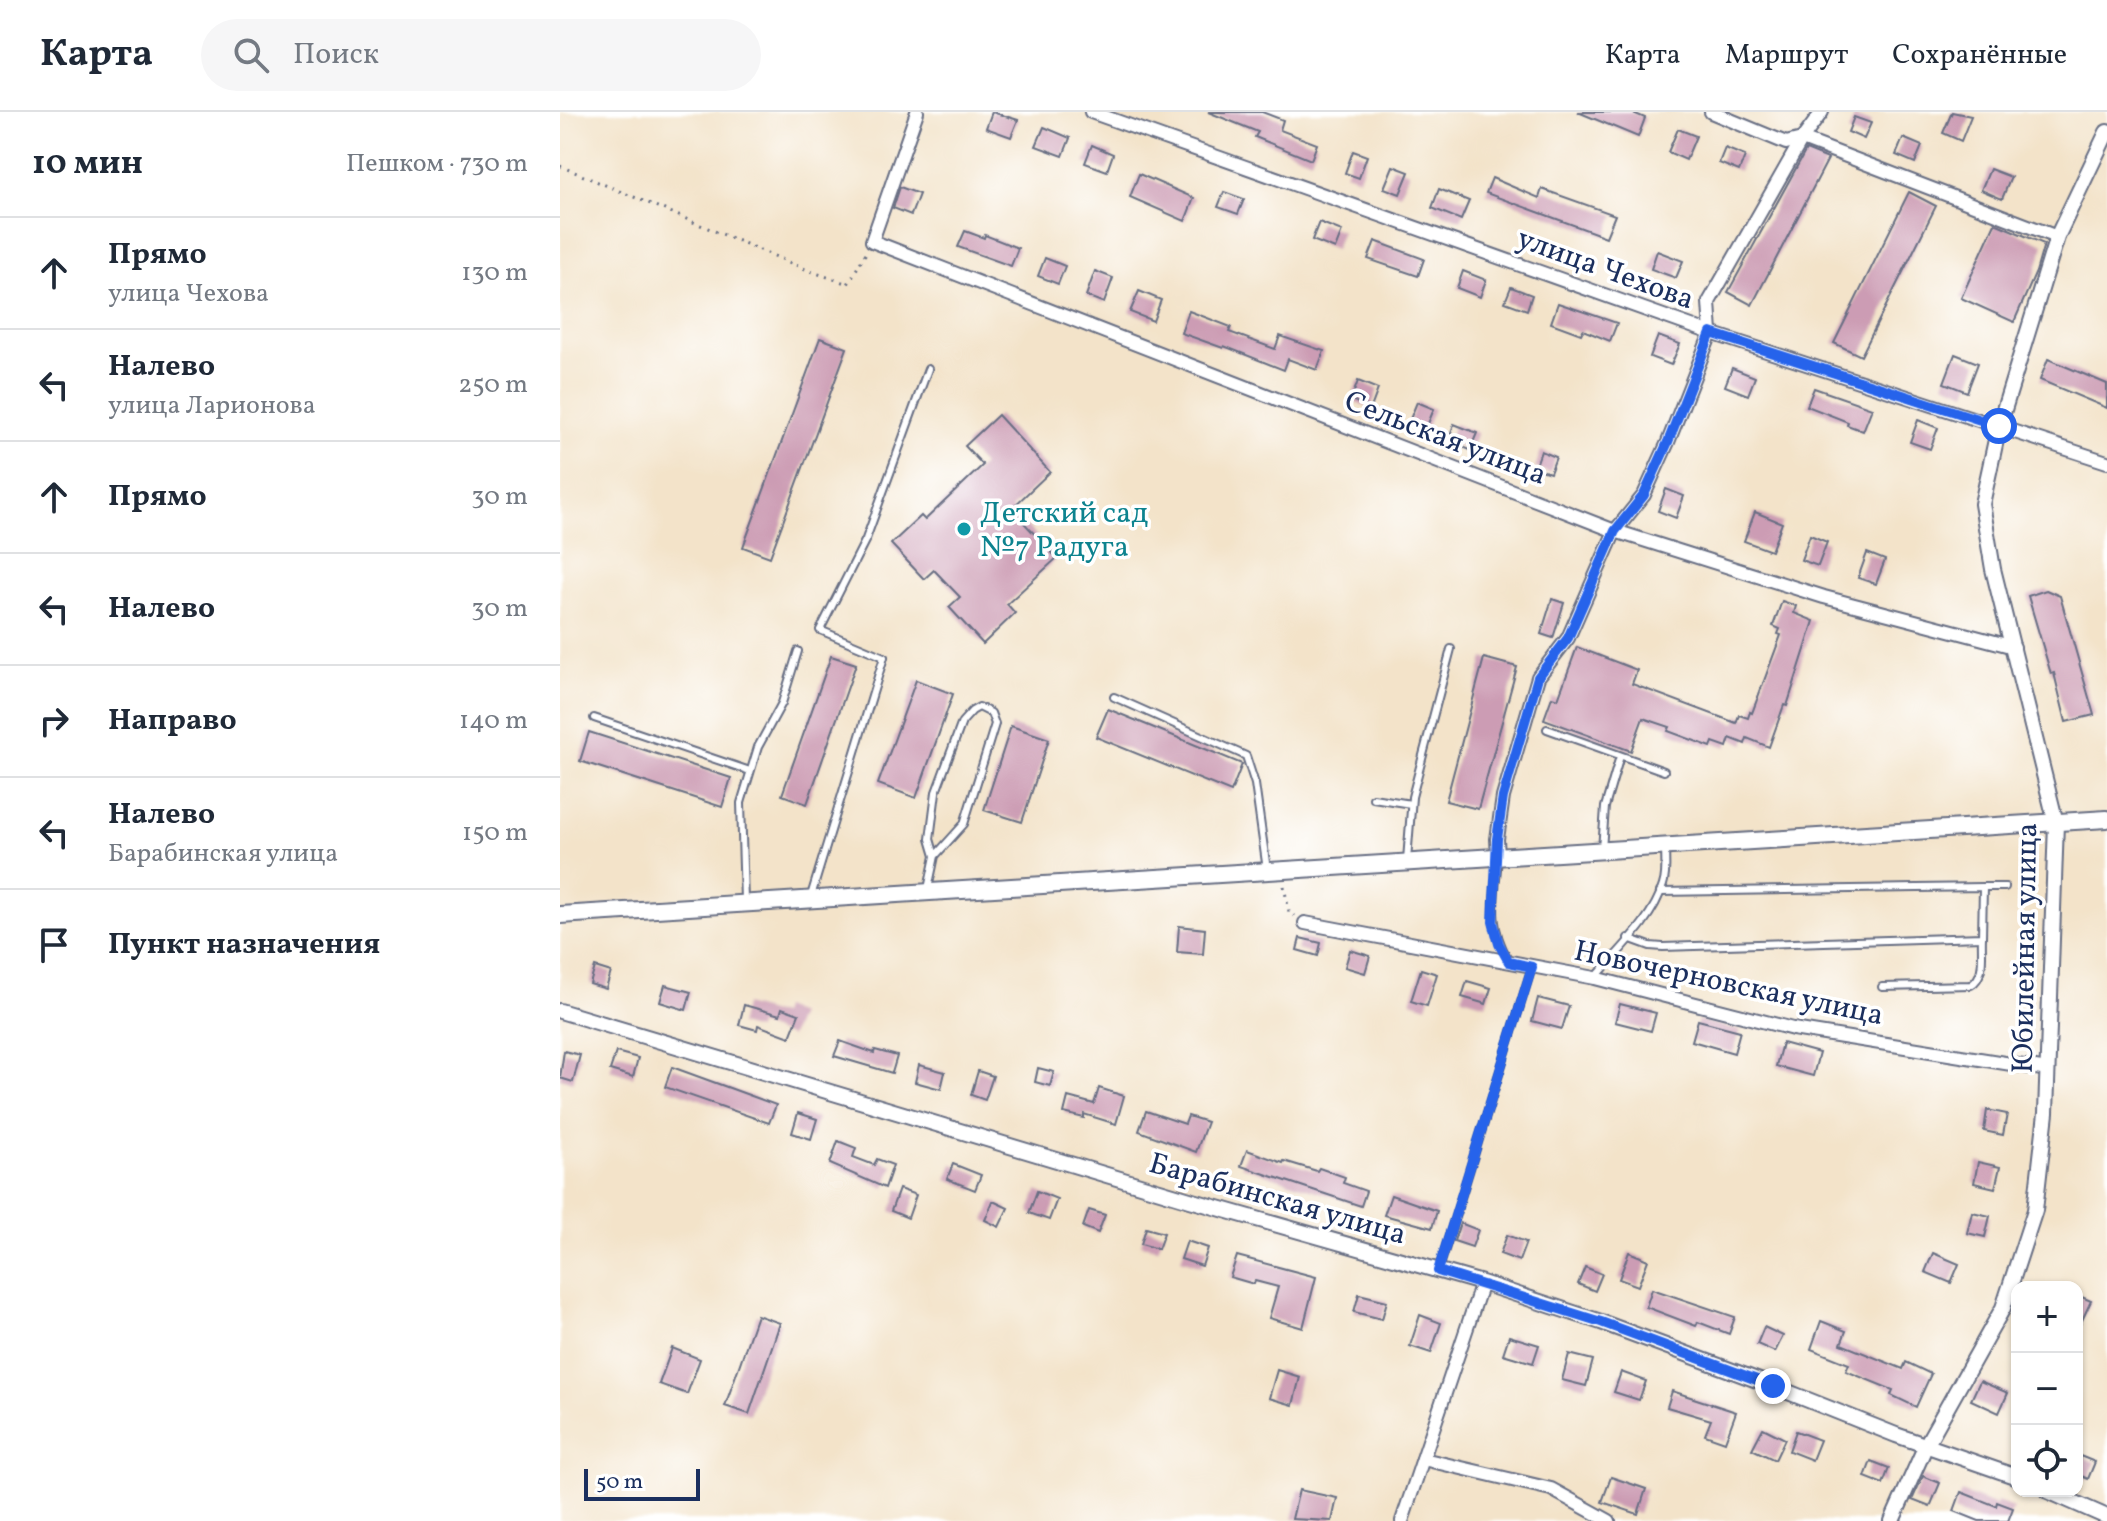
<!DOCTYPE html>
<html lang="ru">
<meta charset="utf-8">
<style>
body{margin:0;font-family:Vollkorn,serif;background:#f6f6f7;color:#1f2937}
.controls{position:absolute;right:24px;bottom:24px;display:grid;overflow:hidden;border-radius:16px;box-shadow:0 2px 6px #0004}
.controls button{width:72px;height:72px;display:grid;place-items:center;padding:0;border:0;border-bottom:2px solid #e0e1e3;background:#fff;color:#1f2937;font:40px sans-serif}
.scale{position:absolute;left:24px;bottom:20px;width:116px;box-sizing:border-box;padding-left:8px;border:4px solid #1b2f5e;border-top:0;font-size:22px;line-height:28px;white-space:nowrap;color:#1b2f5e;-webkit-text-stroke:6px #fff;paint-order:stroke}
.stop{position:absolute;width:24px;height:24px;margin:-18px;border:6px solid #2563eb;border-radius:50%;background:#fff}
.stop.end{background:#2563eb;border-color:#fff;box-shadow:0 2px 8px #0008}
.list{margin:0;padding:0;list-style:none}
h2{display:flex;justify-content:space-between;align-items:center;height:104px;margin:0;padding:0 32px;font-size:34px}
h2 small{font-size:26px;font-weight:400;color:#747a83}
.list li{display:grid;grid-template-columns:52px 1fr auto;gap:24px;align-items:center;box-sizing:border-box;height:112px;padding:0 32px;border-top:2px solid #e0e1e3}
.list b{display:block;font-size:30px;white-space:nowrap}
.list p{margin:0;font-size:26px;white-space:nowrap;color:#747a83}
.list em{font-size:26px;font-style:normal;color:#747a83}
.icon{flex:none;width:44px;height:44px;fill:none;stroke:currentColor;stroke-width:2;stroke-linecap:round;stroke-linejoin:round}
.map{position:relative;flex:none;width:1547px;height:1409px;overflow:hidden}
header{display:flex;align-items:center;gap:48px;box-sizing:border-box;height:112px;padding:0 40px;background:#fff;border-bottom:2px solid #e0e1e3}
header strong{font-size:38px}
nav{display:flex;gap:44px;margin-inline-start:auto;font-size:28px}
.search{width:560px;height:72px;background:#f6f6f7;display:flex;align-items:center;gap:20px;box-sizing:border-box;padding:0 28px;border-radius:44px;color:#747a83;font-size:30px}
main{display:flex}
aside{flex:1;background:#fff}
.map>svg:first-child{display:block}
</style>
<header>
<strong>Карта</strong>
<div class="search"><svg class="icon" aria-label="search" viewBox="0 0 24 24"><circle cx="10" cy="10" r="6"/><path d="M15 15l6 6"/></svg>Поиск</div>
<nav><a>Карта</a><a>Маршрут</a><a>Сохранённые</a></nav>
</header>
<main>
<aside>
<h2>10 мин<small>Пешком · 730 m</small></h2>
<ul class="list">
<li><svg class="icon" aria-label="ahead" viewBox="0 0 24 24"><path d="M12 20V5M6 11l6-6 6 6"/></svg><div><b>Прямо</b><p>улица Чехова</p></div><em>130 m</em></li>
<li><svg class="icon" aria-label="left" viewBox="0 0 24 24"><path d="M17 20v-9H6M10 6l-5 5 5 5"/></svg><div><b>Налево</b><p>улица Ларионова</p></div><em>250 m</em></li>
<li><svg class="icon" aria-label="ahead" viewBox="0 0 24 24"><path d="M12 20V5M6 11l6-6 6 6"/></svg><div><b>Прямо</b></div><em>30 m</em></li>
<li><svg class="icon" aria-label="left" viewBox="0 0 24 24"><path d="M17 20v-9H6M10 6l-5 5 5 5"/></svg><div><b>Налево</b></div><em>30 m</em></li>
<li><svg class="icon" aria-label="right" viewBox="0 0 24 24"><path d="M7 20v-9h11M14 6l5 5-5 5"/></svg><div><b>Направо</b></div><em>140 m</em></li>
<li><svg class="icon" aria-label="left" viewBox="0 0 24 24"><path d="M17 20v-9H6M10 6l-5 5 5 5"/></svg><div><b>Налево</b><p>Барабинская улица</p></div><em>150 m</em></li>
<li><svg class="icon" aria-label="arrive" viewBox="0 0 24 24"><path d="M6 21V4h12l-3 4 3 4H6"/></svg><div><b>Пункт назначения</b></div></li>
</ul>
</aside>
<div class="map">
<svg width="1547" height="1409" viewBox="0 0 1547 1409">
<rect width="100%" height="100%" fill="#fff"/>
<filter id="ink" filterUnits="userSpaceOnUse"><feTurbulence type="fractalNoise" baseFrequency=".0125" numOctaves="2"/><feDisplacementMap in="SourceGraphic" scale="16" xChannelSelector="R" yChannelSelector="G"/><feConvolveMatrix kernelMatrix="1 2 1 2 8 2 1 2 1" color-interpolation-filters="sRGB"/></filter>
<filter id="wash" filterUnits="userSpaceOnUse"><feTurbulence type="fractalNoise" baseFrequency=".006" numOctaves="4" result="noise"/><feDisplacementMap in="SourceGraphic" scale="32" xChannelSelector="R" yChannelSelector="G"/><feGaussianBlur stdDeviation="1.8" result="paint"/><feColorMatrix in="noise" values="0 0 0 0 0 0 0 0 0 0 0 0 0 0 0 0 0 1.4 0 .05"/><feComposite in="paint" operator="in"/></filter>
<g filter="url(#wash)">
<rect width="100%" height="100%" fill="#f3e3c9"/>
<g id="blocks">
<g fill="#cc9cb4">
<polygon points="432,0 458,8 451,25 426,16"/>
<polygon points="648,0 702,0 723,8 720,18 757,32 751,48 695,25 698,20"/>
<polygon points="1018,0 1071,0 1085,6 1078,25"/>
<polygon points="1392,0 1411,4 1401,29 1383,21"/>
<polygon points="1294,5 1311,11 1304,27 1288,20"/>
<polygon points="484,15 510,26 503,44 476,34"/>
<polygon points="1118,17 1136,24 1126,48 1108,40"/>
<polygon points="1343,26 1362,34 1355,51 1336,43"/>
<polygon points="532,33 553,42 547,59 525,51"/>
<polygon points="1165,36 1185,44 1179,59 1159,51"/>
<polygon points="1246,38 1268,47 1192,193 1168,180"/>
<polygon points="793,39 807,44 799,66 785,61"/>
<polygon points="833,54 849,60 840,82 824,76"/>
<polygon points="1430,57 1451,65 1442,87 1421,78"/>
<polygon points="579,62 634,86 625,109 570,85"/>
<polygon points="932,66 979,86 982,77 1055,103 1046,125 926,81"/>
<polygon points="340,75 359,82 351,103 333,96"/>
<polygon points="879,77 909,89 901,108 872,96"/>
<polygon points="664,80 684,87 678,102 658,95"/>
<polygon points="1349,80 1376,94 1301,244 1274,231"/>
<polygon points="759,110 782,119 775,137 752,128"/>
<polygon points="1435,111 1484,132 1476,160 1454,210 1401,186"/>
<polygon points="405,119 424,126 425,123 458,136 451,154 398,135"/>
<polygon points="815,129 864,147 858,164 808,147"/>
<polygon points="1097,139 1123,149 1116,166 1091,157"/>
<polygon points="485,146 505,154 498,172 478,164"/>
<polygon points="535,159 553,166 544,191 526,184"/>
<polygon points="903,159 926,168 920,185 897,176"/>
<polygon points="951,175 972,183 967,198 945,190"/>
<polygon points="579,179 601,188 593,209 570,200"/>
<polygon points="998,191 1057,211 1050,229 1023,218 1021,222 991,211"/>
<polygon points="629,199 671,215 669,220 715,237 720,224 764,239 757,258 728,247 724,258 664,234 663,236 621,221"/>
<polygon points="1098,224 1120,232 1111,253 1090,245"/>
<polygon points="260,226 287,236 210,445 183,435"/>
<polygon points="1395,242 1418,251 1407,280 1384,271"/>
<polygon points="1488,247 1547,272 1547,296 1480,268"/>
<polygon points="1172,256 1195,265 1188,283 1165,274"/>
<polygon points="798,269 818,277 811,296 791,288"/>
<polygon points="1254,276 1312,296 1303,319 1287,313 1288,310 1247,294"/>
<polygon points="857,290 874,297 865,319 848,312"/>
<polygon points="438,303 490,360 451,397 497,446 447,492 455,501 423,532 389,495 400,485 374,458 364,467 331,432 361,404 365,408 423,353 405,334"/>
<polygon points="1358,308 1378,316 1370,337 1350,330"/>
<polygon points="894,312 917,321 910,338 888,329"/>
<polygon points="981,339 996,345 990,361 975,356"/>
<polygon points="1106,377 1124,384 1116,406 1098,399"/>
<polygon points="1195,400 1222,411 1211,439 1184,429"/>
<polygon points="1250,423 1267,430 1258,454 1241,448"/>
<polygon points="1307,441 1325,448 1316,472 1298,466"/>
<polygon points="1486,478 1500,484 1534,603 1506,610 1494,561 1491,562 1468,484"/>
<polygon points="992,487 1004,491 993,526 981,522"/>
<polygon points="1222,489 1236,494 1234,501 1254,509 1227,594 1224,593 1209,635 1187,626 1185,632 1170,626 1167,635 1153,630 1151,635 1108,619 1110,615 1083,606 1071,639 984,607 992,585 998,587 1017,535 1077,558 1072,572 1176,611 1179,603 1188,606 1190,600 1192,601 1221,523 1218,522 1220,517 1213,514"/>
<polygon points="271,544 296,552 247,692 222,683"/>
<polygon points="924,546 957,555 918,697 886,689"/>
<polygon points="356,568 393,582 356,686 318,672"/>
<polygon points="548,597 682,652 671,680 536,625"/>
<polygon points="451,614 489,627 462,710 424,698"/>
<polygon points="29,620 171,666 162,695 20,649"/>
<polygon points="619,814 645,817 643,842 617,840"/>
<polygon points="740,826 761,831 758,844 737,838"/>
<polygon points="790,838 810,844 805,861 785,855"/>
<polygon points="35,855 51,860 46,877 30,872"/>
<polygon points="861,857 877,862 867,894 851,889"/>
<polygon points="907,869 931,876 926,892 902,885"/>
<polygon points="105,873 131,880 126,898 100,890"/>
<polygon points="978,886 1009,894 1002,917 972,909"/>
<polygon points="1060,892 1096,901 1091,919 1055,910"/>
<polygon points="184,893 220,903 222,896 239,902 230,925 198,913 197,918 179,913"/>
<polygon points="1138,908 1180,919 1174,941 1132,929"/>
<polygon points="280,929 314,941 315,938 337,944 332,961 274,944"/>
<polygon points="1222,931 1259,941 1253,964 1216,954"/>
<polygon points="4,939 20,943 13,970 0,966"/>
<polygon points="56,940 78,946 73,965 50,958"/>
<polygon points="359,953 385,960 381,977 355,970"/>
<polygon points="112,955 216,993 209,1011 105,975"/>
<polygon points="478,956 494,960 490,974 475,970"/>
<polygon points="418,959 433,964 425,988 411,983"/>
<polygon points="539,976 564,984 556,1012 524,1002 524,1006 504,1001 508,985 534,992"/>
<polygon points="1427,998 1447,1002 1443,1023 1424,1019"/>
<polygon points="586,999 625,1012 628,1004 647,1010 636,1040 579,1019"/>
<polygon points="238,1001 257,1007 251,1027 232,1021"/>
<polygon points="278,1029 296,1036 293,1045 314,1053 317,1047 333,1053 325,1076 270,1052"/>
<polygon points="687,1038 723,1051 724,1049 757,1059 759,1056 785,1065 783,1071 806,1079 801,1094 681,1054"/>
<polygon points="1418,1050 1440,1055 1435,1076 1414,1071"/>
<polygon points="393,1052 421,1063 415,1078 387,1067"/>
<polygon points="339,1077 356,1083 348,1106 331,1099"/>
<polygon points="477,1079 497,1087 489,1108 469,1101"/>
<polygon points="831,1083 877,1099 872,1116 824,1103"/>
<polygon points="433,1089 448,1096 439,1115 425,1108"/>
<polygon points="529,1098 545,1103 538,1121 523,1115"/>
<polygon points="1412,1100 1430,1104 1425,1125 1407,1121"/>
<polygon points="900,1111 918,1118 912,1135 894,1129"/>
<polygon points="586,1116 604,1121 598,1137 581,1132"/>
<polygon points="947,1123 966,1130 959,1149 940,1142"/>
<polygon points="627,1129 648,1136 642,1154 621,1147"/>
<polygon points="1069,1140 1088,1148 1078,1174 1059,1167"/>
<polygon points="1373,1141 1399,1152 1391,1171 1365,1160"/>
<polygon points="677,1144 756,1165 743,1216 709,1206 718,1175 695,1169 694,1172 670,1165"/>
<polygon points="1025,1155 1042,1162 1035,1179 1018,1172"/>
<polygon points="1092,1177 1175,1205 1169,1222 1138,1210 1136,1214 1086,1195"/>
<polygon points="799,1182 827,1189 822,1207 794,1200"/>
<polygon points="1517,1183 1531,1189 1517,1219"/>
<polygon points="197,1203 220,1211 189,1302 165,1294"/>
<polygon points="860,1203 881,1211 871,1241 850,1234"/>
<polygon points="1261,1209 1286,1219 1281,1232 1343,1257 1346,1250 1371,1262 1356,1295 1331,1283 1333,1278 1286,1259 1289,1252 1251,1237"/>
<polygon points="1204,1215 1223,1224 1215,1240 1197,1232"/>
<polygon points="949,1224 979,1233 973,1251 943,1242"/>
<polygon points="112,1236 140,1247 127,1282 99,1272"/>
<polygon points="1009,1242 1033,1248 1026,1274 1002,1268"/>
<polygon points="717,1258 740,1265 733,1293 709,1286"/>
<polygon points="1061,1260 1086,1269 1079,1288 1054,1280"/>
<polygon points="1420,1269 1448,1281 1439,1301 1411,1288"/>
<polygon points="1112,1279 1176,1300 1165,1330 1145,1323 1151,1308 1107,1295"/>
<polygon points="1203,1316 1225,1327 1215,1348 1192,1337"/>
<polygon points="1236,1319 1260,1328 1252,1348 1229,1339"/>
<polygon points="1520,1344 1535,1350 1528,1367 1517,1362"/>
<polygon points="1311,1349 1329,1356 1323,1372 1305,1365"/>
<polygon points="1363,1364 1380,1371 1370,1395 1352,1388"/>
<polygon points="1051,1365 1086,1377 1078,1402 1042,1390"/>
<polygon points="739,1378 777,1386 772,1409 732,1407"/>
<polygon points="1401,1380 1436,1394 1437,1390 1453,1396 1448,1409 1419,1409 1394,1399"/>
</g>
</g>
</g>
<g filter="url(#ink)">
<use href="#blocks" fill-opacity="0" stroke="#676e83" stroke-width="2"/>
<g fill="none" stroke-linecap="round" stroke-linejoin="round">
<g stroke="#676e83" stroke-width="10">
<g id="service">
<polyline points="554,585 686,644 695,672 707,758"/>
<polyline points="34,606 190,659"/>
<polyline points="987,617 1104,659"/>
<polyline points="813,686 851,692"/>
<polyline points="1042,738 1045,695 1060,644"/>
<path d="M 938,746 C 935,785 927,811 948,847"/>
<polyline points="847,748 852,685 891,537"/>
<polyline points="1423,775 1445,775"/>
<polyline points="368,777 375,744 370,727 376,680 402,610 412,599 419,595 431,601 435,612 404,712 375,744"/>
<polyline points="251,784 324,545 260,518 306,427 368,257"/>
<polyline points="184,788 181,691 198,635 222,591 238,539"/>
<polyline points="1068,826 1090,834 1103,835 1422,825 1423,775 1100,780"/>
<path d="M 1036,865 C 1059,838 1093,808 1103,773 C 1107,762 1105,747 1105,735"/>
<path d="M 1322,875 L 1411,873 C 1426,864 1421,841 1422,825"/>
<polyline points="879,1157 972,855"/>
</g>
</g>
<g stroke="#676e83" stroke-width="16">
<g id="minor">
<polyline points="357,0 312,129 1055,419 1264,485 1454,535"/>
<polyline points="531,0 1151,221 1547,350"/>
<polyline points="1151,0 1226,31 1242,27 1497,125"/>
<polyline points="938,745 937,727 943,685 978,565 1008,526 1055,419 1084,383 1108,330 1151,221 1149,190 1242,27 1262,0"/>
<polyline points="745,811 1035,866 1233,917 1488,958"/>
<polyline points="863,1347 991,1377 1049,1409"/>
<polyline points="842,1409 922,1171"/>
</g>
</g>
<g stroke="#676e83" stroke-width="18">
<g id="tertiary">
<polyline points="0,899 630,1088 922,1171 1041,1210 1213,1274 1336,1323 1457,1365"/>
<polyline points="1488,1379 1547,1405"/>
<polyline points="1332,1409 1366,1333 1443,1196 1475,1098 1486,1001 1496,711 1433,457 1422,392 1439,314 1497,125 1547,20"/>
</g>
</g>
<g stroke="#676e83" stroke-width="20">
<polyline id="secondary" points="0,803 1547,707"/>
</g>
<g stroke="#676e83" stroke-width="3" stroke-dasharray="2 6" stroke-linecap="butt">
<polyline points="0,54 250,159 288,172 307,139"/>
<polyline points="724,774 729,800 734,804"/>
</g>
<use href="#service" stroke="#fff" stroke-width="6"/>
<use href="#minor" stroke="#fff" stroke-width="12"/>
<use href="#tertiary" stroke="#fff" stroke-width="14"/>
<use href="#secondary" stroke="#fff" stroke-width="16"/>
</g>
</g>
<g fill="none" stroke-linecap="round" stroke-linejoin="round" filter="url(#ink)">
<polyline stroke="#2563eb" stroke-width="10" points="1213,1274 1041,1210 878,1159 972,855 949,850 939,832 933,810 937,727 943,685 978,565 1008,526 1055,419 1084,383 1108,330 1151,221 1439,314"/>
</g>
<circle fill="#0f9aa8" stroke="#fff" stroke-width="3" cx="404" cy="417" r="8"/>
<g text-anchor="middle" stroke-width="7" stroke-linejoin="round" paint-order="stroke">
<g font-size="30" fill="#1b2f5e" stroke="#fff">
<text transform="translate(1046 156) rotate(20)" y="10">улица Чехова</text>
<text transform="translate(886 325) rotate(21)" y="10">Сельская улица</text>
<text transform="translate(1464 836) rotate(-89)" y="10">Юбилейная улица</text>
<text transform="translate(1169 870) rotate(12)" y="10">Новочерновская улица</text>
<text transform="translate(718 1086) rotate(16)" y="10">Барабинская улица</text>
</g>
<g font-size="30" fill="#0d838f" stroke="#fff" text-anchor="start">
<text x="420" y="410">Детский сад<tspan x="420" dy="34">№7 Радуга</tspan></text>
</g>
</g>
</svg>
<div class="controls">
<button>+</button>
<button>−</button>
<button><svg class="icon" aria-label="locate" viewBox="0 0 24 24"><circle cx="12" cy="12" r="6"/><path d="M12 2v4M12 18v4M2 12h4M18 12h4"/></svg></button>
</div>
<div class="scale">50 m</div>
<div class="stop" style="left:1439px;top:314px"></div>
<div class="stop end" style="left:1213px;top:1274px"></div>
</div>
</main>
